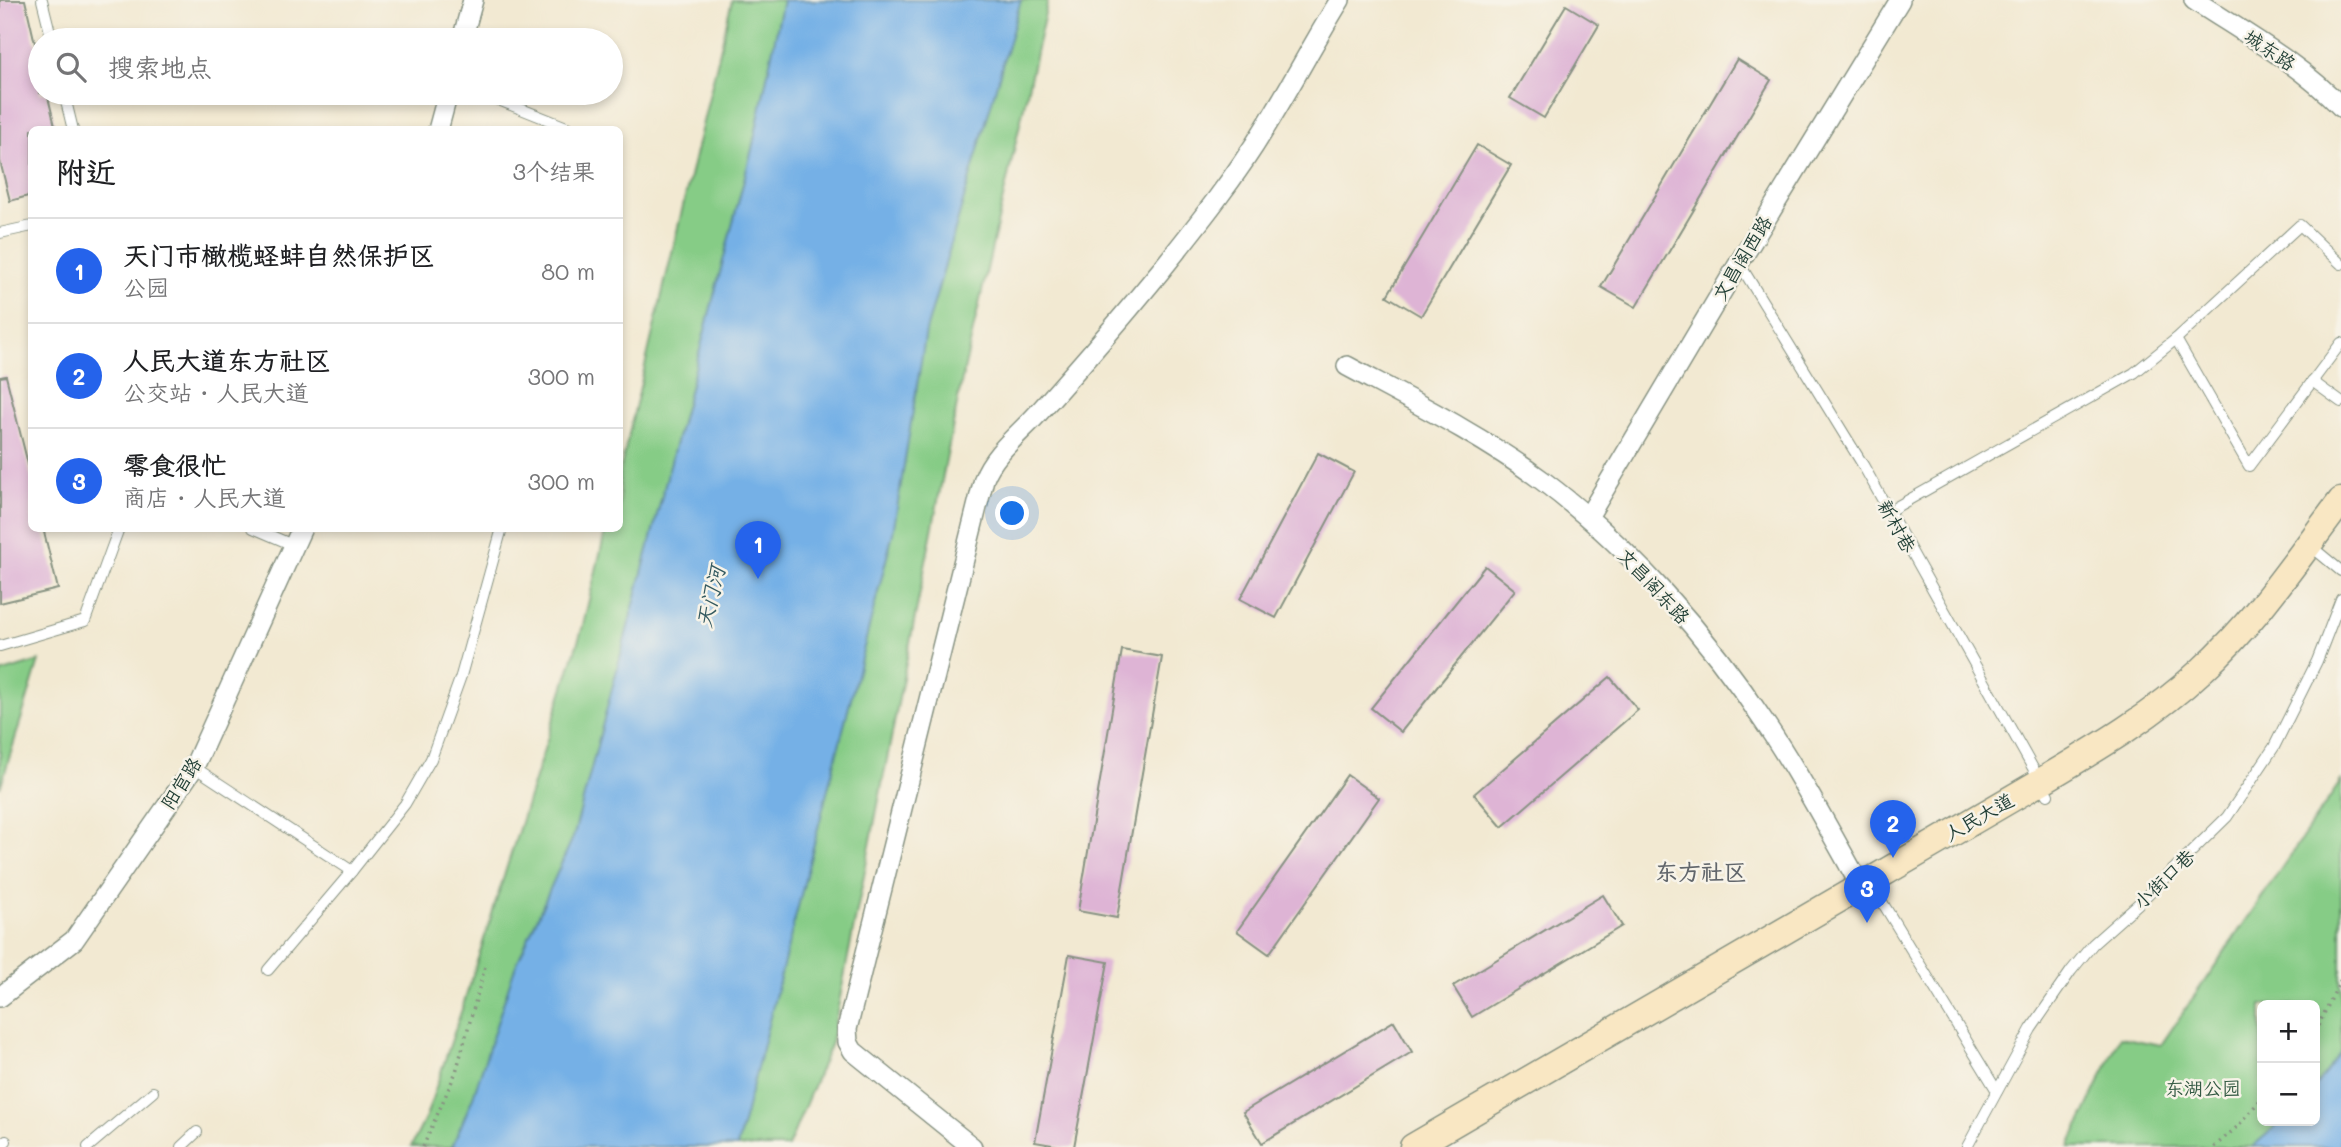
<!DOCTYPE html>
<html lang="zh">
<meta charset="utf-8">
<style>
body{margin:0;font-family:Mali,"LXGW WenKai TC",sans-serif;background:#f6f6f6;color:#202124}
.controls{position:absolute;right:21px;bottom:21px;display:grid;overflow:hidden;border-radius:10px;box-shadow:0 4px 10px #0003}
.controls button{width:63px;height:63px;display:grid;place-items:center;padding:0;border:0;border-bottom:2px solid #e0e0e0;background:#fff;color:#202124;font:35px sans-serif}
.you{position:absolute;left:1013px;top:514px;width:24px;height:24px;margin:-18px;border:5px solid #fff;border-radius:50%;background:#1a73e8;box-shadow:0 0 0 10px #1a73e833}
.badge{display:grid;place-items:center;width:46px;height:46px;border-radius:50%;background:#2563eb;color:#fff;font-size:23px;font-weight:700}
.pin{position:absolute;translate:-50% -58px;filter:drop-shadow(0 2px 4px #0008)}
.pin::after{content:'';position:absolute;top:37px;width:24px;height:21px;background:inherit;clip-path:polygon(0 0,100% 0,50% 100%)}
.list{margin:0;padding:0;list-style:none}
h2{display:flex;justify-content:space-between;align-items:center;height:91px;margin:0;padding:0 28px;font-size:30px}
h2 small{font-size:23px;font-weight:400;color:#757577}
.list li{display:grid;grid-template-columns:46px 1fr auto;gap:21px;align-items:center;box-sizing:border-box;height:105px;padding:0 28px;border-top:2px solid #e0e0e0}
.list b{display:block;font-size:26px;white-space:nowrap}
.list p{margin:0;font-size:23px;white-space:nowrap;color:#757577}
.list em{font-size:23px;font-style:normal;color:#757577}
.icon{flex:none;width:38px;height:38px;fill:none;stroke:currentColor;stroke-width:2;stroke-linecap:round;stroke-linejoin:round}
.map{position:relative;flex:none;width:2341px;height:1147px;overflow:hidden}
.search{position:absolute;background:#fff;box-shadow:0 4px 10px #0003;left:28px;top:28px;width:595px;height:77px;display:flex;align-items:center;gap:18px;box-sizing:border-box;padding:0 24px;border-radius:38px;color:#757577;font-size:26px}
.panel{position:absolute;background:#fff;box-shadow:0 4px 10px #0003;left:28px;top:126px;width:595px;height:406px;border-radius:10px}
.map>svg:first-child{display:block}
</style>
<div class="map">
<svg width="2341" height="1147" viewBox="0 0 2341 1147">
<rect width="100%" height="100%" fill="#f7f3e8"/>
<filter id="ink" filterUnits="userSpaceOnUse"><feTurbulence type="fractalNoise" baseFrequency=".0143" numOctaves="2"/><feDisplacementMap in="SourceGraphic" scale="14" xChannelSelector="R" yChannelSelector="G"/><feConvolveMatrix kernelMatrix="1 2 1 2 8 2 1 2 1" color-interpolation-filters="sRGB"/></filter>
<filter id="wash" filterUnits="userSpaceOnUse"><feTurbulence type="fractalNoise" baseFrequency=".00686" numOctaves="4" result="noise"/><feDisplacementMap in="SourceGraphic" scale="28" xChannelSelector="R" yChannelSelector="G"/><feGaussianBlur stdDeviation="1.57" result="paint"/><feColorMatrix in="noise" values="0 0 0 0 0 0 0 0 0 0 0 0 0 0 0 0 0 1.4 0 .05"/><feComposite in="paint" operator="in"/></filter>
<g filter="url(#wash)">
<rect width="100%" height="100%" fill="#f2e9d2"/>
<g fill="#86cc86" stroke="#52845d" stroke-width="2" fill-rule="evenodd">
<polygon points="732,0 1048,0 961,384 831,1043 788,1147 411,1147 426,1117 462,1009 582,629 606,529 620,528 620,471"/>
<polygon points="39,661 0,788 0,673"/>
<path d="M 2341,781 L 2341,1147 L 2069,1147 L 2120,1037 L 2161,1045 ZM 2262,1005 L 2315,1005 L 2315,1121 L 2262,1121 Z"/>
</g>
<g fill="#75b0e6" stroke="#4a768d" stroke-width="2">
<polygon points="783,0 1021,0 926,331 893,533 737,1147 452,1147 473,1097 514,970 574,835 752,149"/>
<polygon points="2341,1052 2341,1147 2252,1147 2282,1121 2315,1121 2315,1087"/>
</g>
<g id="blocks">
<g fill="#deb4d5">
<polygon points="0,0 25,0 40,65 40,93 47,93 56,130 32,130 32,195 10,201 0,161"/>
<polygon points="1566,5 1599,25 1544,118 1510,98"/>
<polygon points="1737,59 1771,80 1636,307 1601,287"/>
<polygon points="1477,145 1511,165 1421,316 1387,296"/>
<polygon points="6,376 32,480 32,528 43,528 58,589 0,603 0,377"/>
<polygon points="1318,453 1354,472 1276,618 1240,599"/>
<polygon points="1485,566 1515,590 1401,732 1371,708"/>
<polygon points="1122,650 1162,657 1117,918 1078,911"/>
<polygon points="1610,677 1638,710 1502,827 1474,794"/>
<polygon points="1347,775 1379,798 1269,954 1237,931"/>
<polygon points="1603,895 1622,926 1472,1017 1453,986"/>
<polygon points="1069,955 1108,962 1074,1147 1064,1147 1035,1142"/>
<polygon points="1394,1021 1412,1052 1262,1143 1243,1112"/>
</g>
</g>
</g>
<g filter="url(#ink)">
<use href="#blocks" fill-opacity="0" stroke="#889383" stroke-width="2"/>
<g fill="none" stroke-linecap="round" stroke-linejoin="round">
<g stroke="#889383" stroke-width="12">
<g id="lane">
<polyline points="42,0 52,40"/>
<polyline points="64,93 73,130"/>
<polyline points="481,93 574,130"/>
<polyline points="0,233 32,226"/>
<polyline points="1739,263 1863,465 2048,795"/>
<polyline points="2341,264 2300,225 2176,339 2249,466 2341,343"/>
<polyline points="2312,381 2341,402"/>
<polyline points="1889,511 2134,373 2176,339"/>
<polyline points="253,528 295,546"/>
<polyline points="2318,552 2341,571"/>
<polyline points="0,646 85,621 119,528"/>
<polyline points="194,767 352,871"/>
<polyline points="1870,882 1997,1091"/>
<polyline points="268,970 352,871 405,804 431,759 461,676 502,528"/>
<polyline points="0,1146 6,1141"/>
<polyline points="88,1147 153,1092"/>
<polyline points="181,1147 197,1132"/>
<polyline points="1967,1147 2031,1029 2071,971 2093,944 2138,904 2227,817 2274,747 2317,661 2341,599"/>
</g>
</g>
<g stroke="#889383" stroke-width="22">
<g id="street">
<path d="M 2194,0 C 2244,33 2299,63 2341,107"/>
<polyline points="462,40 473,0"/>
<polyline points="438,130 448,93"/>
<path d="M 1347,366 C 1414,402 1482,436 1543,481 C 1628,545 1708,636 1767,726 C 1804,781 1835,841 1868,899"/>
<polyline points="1588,517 1739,263 1900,0"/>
<polyline points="0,997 74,940 194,767 302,528"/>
<path d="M 972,1147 L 853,1051 L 848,1042 L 847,1029 L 984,479 C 994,452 1022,432 1041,410 C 1082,364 1123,317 1162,269 C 1198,224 1235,178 1265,128 C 1291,86 1314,42 1340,0"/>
</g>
</g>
<g stroke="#889383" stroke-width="29">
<path id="secondary" d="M 1413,1147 L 2040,782 C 2096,749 2154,715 2202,670 C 2256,621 2297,559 2341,501"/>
</g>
<g stroke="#889383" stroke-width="3.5" stroke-dasharray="2 5" stroke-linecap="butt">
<polyline points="2315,1032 2341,979"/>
<polyline points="423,1147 456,1072 486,963"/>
<polyline points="2214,1147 2238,1126 2262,1098"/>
</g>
<use href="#lane" stroke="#fff" stroke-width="10"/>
<use href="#street" stroke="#fff" stroke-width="19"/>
<use href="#secondary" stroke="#f9e7c3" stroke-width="26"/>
</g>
</g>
<g text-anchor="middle" stroke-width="5" stroke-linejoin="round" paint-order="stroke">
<g font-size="19" fill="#1f3d34" stroke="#f7f3e8">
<text transform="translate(2270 50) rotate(34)" y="7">城东路</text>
<text transform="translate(1742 258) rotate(-59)" y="7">文昌阁西路</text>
<text transform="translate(1897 526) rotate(61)" y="7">新村巷</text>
<text transform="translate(1654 586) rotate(47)" y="7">文昌阁东路</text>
<text transform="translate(181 783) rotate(-58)" y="7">阳官路</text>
<text transform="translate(1979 817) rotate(-30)" y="7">人民大道</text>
<text transform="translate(2164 879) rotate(-44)" y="7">小街口巷</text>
</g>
<g font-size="19" fill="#345a44" stroke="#f7f3e8">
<text x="2203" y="1095">东湖公园</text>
</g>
<g font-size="21" font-style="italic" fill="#345a60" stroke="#f7f3e8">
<text transform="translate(711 597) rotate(-77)" y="7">天门河</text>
</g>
<g font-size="23" font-weight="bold" fill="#62676c" stroke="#f7f3e8">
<text x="1701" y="880">东方社区</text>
</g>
</g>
</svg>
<div class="controls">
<button>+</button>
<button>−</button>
</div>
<div class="you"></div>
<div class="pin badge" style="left:758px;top:579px">1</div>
<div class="pin badge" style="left:1893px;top:858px">2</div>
<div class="pin badge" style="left:1867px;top:923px">3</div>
<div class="search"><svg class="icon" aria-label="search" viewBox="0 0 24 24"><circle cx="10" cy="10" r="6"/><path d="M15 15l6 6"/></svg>搜索地点</div>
<section class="panel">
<h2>附近<small>3个结果</small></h2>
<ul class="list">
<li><span class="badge">1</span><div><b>天门市橄榄蛏蚌自然保护区</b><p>公园</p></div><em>80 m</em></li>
<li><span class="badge">2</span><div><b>人民大道东方社区</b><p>公交站 · 人民大道</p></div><em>300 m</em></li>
<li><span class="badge">3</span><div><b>零食很忙</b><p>商店 · 人民大道</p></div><em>300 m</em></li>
</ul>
</section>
</div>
